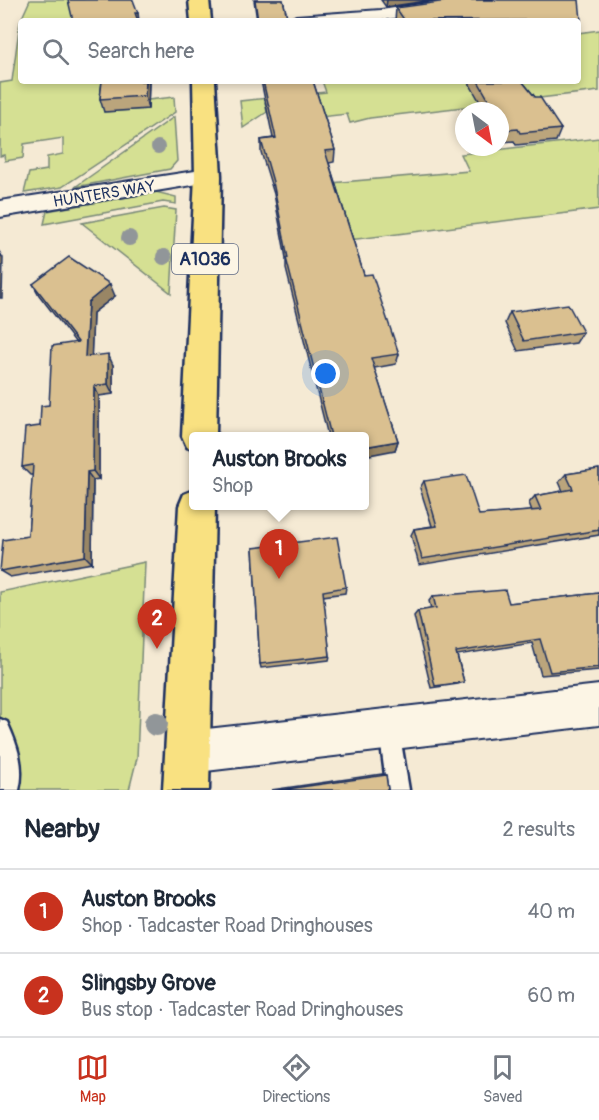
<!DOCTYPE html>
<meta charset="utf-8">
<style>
body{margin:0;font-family:Pangolin,sans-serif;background:#f2f2f3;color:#1f2937}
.compass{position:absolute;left:455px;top:102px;width:54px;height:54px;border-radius:50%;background:#fff;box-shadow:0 3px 9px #0003;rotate:148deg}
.you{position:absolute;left:326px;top:374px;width:21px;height:21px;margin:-15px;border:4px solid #fff;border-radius:50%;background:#1a73e8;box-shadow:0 0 0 9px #1a73e833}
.badge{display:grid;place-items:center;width:39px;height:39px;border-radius:50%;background:#c8321e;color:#fff;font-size:20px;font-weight:700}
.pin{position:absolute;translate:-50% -50px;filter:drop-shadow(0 2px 3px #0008)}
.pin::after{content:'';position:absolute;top:32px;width:21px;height:18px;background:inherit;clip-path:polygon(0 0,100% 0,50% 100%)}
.popup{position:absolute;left:189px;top:432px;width:180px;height:78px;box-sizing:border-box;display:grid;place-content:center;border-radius:6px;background:#fff;filter:drop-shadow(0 2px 4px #0005);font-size:20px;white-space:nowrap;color:#747a83}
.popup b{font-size:22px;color:#1f2937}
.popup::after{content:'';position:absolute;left:50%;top:100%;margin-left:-12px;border:12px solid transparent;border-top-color:#fff}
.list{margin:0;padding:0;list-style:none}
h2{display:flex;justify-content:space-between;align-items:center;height:78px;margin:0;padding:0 24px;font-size:26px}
h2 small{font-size:20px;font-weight:400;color:#747a83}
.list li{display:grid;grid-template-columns:39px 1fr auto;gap:18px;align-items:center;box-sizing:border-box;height:84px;padding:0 24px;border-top:2px solid #e0e1e3}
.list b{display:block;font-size:22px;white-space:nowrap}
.list p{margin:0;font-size:20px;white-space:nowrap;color:#747a83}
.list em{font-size:20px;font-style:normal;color:#747a83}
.icon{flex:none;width:33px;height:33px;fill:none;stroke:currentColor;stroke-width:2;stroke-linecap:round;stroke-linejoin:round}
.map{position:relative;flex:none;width:599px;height:790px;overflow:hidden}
.search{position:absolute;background:#fff;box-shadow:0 3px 9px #0003;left:18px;right:18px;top:18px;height:66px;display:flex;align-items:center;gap:15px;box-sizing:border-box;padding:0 21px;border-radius:6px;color:#747a83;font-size:22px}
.sheet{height:246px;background:#fff}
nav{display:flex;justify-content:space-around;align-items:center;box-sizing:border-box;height:84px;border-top:2px solid #e0e1e3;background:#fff;font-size:16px;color:#747a83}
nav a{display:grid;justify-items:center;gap:3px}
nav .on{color:#c8321e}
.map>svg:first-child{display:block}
</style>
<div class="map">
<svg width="599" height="790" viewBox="0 0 599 790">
<rect width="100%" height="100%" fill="#f5ead4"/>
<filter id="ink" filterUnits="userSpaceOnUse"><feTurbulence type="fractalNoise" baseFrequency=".0167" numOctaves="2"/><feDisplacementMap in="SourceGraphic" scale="12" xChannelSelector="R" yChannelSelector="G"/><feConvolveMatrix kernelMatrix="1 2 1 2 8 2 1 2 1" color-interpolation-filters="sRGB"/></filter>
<g filter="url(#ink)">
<g fill="#d5e093" stroke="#788878" stroke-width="1.5">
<polygon points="30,0 84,0 94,21 21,21 21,81 107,81 104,112 148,109 148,100 174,97 175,112 62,187 24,193 29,173 47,170 47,157 63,154 63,138 24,144 23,158 5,161 4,155 0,156 0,83 12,81 20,22"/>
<polygon points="599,30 599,91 370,118 350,123 347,114 320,117 314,98 265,103 267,112 243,128 240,101 326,92 322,81 578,81 578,33"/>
<polygon points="174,117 177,161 170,169 75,187"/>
<polygon points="599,138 599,209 349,240 331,183 469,171 461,154"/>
<polygon points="156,192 176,197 176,204 163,202 44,224 47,211"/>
<polygon points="164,208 176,210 171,293 82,223"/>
<polygon points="145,562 137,758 129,790 0,790 0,592"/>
</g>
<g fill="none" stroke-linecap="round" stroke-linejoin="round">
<g stroke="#1b2f5e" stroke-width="5">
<g id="lane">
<path d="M 0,719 L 7,722 C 17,744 25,766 19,790 L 0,790 Z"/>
<polygon points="389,720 396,723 399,730 409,790 387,790 379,730 382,723"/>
</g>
</g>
<g stroke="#1b2f5e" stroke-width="4">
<g id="street">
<polygon points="448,0 493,0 484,5 381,20 287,21 296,16 381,10"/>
<polygon points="208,169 216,171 220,176 216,181 0,217 0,201"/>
<polygon points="599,685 599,725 189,773 174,767 168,752 174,737 189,731"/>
</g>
</g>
<g stroke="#1b2f5e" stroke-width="5">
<g id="primary">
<polygon points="189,0 209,0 211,21 191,21"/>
<polygon points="193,81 215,81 221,176 216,436 194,436 194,449 187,447 182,436 195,176"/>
<polygon points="194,490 194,506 215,506 209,790 163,790 179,506 184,494"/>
</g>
</g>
<use href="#lane" fill="#fcf5e5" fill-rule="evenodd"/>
<use href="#street" fill="#fcf5e5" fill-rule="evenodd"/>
<use href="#primary" fill="#f9e181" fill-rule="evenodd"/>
</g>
<g fill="#919699">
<circle cx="158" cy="147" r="7"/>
<circle cx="129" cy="238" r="8"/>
<circle cx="164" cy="257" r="8"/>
<circle cx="156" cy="724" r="12"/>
</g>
<g fill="#bba57c" stroke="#1b2f5e" stroke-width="1.5">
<polygon points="254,0 283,0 288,21 257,21"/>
<polygon points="381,0 433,0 386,7"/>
<polygon points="396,8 578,21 395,21"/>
<polygon points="102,81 149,81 148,109 104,112 100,99"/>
<polygon points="261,81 313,81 335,150 334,162 329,163 364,275 399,354 396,364 374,368 398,441 395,450 364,436 328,436 286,269 286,258 274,194 261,152 261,140 273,138"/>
<polygon points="468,81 522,81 561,129 556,141 516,145 514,141 502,142 500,138 500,111 485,111"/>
<polygon points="33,284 115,296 93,313 91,357 113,365 113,394 99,396 99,479 93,480 92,563 10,577 0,571 28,536 33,475 30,475 22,467 76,343 39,295"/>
<polygon points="510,312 583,332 576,343 518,351 505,323"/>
<polygon points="599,469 599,535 419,565 411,535 414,529 432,526 420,488 424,481 479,515 532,511 529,503 535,496 563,491 559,482 566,474"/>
<polygon points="253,548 346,587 345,593 323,596 330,656 329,660 261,668 260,664"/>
<polygon points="599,593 599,670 541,675 532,643 457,655 464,682 458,684 431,688 414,616 418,611 431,609 429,601 433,596 509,603"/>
<polygon points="382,774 386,775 388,790 271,790"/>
</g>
<g fill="#998665" stroke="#1b2f5e" stroke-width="1.5">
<polygon points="387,0 433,0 386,7"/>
<polygon points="135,13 138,13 139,21 136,21"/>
<polygon points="146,81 149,81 148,109 145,96"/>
<polygon points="0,253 3,258 2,298 0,298"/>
<polygon points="110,284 115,296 93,313 91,368 85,357 88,302"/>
<polygon points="108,354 113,365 113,394 108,384"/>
<polygon points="94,386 99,396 99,479 93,471"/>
<polygon points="398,441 395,450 364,456 364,447"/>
<polygon points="87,472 93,480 92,563 85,556"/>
</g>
<g fill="#dac090" stroke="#1b2f5e" stroke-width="1.5">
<polygon points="68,0 133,0 138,13 135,13 138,21 73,21"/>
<polygon points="255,0 283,0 288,21 258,21"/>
<polygon points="454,0 579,0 581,20 405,21 396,8"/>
<polygon points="102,81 146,81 145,96 100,99"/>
<polygon points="263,81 313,81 335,150 325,151 364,275 372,274 399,354 371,358 398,441 364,447 364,436 331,436 286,258 288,258 273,182 261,140 276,138"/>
<polygon points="478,81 522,81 535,97 540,97 561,129 520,133 518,129 506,130 500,119 500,111 495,111"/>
<polygon points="69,257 110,284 88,302 85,357 108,354 108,384 94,386 93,471 87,472 85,556 0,571 3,540 28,536 33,465 22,467 25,428 40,426 41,406 49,405 52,346 78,342 33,284"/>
<polygon points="568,304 583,332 524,341 510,312"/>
<polygon points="599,469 599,530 422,559 414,529 437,526 424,481 466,475 479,515 541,510 535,496 573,489 566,474"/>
<polygon points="337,537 346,587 323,591 330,656 260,664 253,548"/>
<polygon points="505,590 509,603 599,593 599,667 550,672 540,639 456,652 464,682 435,686 418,611 436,608 433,596"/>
<polygon points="386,775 388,790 280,790"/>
</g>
</g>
<g text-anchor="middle" stroke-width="5" stroke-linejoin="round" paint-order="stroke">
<g font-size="16" fill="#1b2f5e" stroke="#fcf5e5">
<text transform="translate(104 193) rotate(-9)" y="6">HUNTERS WAY</text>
</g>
<rect fill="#fcf5e5" stroke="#5e6a86" stroke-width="1.5" x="172" y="244" width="66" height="30" rx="4.5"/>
<g font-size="18" font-weight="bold" fill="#1b2f5e">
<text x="205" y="265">A1036</text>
</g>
</g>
</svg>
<svg class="compass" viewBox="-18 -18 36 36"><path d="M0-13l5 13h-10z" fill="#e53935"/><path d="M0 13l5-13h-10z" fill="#747a83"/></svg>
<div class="you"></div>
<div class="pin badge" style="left:279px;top:579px">1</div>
<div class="popup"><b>Auston Brooks</b>Shop</div>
<div class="pin badge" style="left:157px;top:649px">2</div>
<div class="search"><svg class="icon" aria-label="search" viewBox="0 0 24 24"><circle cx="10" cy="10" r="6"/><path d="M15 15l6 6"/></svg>Search here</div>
</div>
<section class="sheet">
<h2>Nearby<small>2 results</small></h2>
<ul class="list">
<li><span class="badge">1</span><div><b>Auston Brooks</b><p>Shop · Tadcaster Road Dringhouses</p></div><em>40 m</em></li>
<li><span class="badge">2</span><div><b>Slingsby Grove</b><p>Bus stop · Tadcaster Road Dringhouses</p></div><em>60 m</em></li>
</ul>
</section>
<nav>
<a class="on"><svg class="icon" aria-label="map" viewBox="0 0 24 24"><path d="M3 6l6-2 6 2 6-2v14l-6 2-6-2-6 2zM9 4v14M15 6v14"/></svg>Map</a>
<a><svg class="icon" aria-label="directions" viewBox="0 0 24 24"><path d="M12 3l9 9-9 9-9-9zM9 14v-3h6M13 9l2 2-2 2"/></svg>Directions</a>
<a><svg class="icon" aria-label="saved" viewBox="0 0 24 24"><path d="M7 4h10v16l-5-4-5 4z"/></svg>Saved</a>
</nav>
